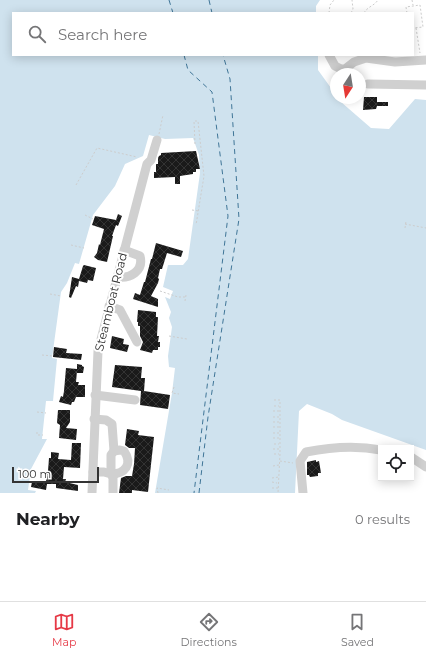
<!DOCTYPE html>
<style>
body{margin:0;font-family:Montserrat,sans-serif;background:#f2f2f2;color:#202124}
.controls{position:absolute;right:12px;bottom:12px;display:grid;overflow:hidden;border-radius:0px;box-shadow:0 2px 10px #0003}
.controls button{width:36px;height:36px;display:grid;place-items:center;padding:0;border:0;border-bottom:1px solid #e0e0e0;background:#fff;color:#202124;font:20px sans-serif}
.compass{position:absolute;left:330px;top:68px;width:36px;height:36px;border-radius:50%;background:#fff;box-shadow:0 2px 10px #0003;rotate:192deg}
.scale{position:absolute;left:12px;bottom:10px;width:87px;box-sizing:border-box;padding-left:4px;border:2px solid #333;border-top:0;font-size:11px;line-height:14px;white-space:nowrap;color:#333;-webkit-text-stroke:3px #fff;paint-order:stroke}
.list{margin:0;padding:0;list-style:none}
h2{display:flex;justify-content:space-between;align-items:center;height:52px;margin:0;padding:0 16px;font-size:17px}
h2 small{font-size:13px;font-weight:400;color:#757577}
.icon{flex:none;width:22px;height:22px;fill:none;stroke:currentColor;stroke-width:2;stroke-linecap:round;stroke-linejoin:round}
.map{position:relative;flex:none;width:426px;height:493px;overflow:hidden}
.search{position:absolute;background:#fff;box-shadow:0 2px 10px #0003;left:12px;right:12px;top:12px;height:44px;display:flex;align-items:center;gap:10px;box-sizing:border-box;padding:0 14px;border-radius:0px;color:#757577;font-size:15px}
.sheet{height:108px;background:#fff}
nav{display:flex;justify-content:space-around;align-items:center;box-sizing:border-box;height:56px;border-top:1px solid #e0e0e0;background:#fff;font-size:11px;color:#757577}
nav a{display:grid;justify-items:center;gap:2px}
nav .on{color:#e63946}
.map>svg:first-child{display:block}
</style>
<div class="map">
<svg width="426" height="493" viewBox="0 0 426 493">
<defs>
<pattern id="building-cross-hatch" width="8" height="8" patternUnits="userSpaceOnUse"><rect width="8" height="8" fill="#1a1a1a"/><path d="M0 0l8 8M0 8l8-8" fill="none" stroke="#333"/></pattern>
</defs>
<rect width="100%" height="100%" fill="#fff"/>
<polygon fill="#cfe2ee" points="0,0 320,0 316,6 316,13 13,13 13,55 318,55 318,70 336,95 336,98 338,98 341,102 371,128 389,129 415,99 426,100 426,450 342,420 332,414 307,404 299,411 295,493 155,493 172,393 175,368 169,367 168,356 172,327 169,318 171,312 165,297 170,299 173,291 163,287 168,265 183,265 188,259 200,173 199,155 193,138 165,139 149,135 143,156 125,164 115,186 93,215 79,264 75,263 67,283 61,292 52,358 57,359 53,401 46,401 42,439 47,439 31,469 28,490 36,491 35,493 0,493"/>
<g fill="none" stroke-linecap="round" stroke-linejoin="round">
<g stroke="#3f7597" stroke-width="1" stroke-dasharray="5 4" stroke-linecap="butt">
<polyline points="169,0 173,13"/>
<polyline points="209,0 212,13"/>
<polyline points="184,55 188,70 212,92 228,216 194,493"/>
<polyline points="199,493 208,417 239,219 230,79 223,55"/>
</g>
</g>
<g fill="url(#building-cross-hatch)">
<polygon points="364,97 377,97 377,102 388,102 388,106 377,106 376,109 363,110"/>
<polygon points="196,151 200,169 196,169 196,172 193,172 193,174 180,176 180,184 175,184 175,177 154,178 154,172 156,172 156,164 158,164 158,158 159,156 161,155 161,153"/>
<polygon points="118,214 122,216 118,226 116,225 112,236 113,236 107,262 98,260 94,257 97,253 99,244 100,245 104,229 92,225 95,216 116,220"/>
<polygon points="156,243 183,251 181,257 167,253 162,269 160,269 158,278 159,279 158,283 151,296 158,299 158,307 133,299 135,293 140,295 144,282 145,282 151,259 152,259"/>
<polygon points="84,265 96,268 93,281 88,280 87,283 79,281 78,287 76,286 71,298 69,297 72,277 79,279 83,266"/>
<polygon points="138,310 156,312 156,317 158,317 157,336 159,336 158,342 160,342 160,347 158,347 158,350 153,350 152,353 140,350 143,342 140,336 140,326 138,326 138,322 137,322"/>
<polygon points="112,336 124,339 123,344 129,345 127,352 110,348"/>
<polygon points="54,347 67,349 66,353 82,354 81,360 53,357"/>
<polygon points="77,364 82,365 82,366 84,367 83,373 77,373 77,371 76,382 79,382 78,385 85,385 85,397 76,397 74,402 72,402 71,405 59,402 61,396 63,397 64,391 66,368 77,369"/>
<polygon points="115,365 142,367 141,378 145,378 144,391 170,395 168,409 140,405 141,391 112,387"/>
<polygon points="58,410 70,410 70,422 66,428 77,429 76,440 59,438 60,425 57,423"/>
<polygon points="127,429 139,431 138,435 154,437 148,492 132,490 132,493 119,493 121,478 126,476 132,476 134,464 135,448 129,448 125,445"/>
<polygon points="72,443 81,443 80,468 64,467 63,479 66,479 65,482 78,485 78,491 56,488 56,484 47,484 46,490 31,487 32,482 35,482 35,481 46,482 47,471 48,471 49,458 51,458 51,452 59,453 58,459 71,460"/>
<polygon points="316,460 316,462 319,461 321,473 318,473 318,476 310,477 309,475 307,475 307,462"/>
</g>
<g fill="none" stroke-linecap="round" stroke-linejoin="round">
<g stroke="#cdcdcd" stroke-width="1" stroke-dasharray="2 2" stroke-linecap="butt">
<polyline points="412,0 413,5"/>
<polyline points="329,13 330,5 334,0"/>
<polyline points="351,13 353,9 352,0"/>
<path d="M 364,13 C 367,7 374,6 378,0"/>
<polyline points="407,13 406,7 420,5 423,27 413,28"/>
<polyline points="416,28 420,53"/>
<polyline points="159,134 163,115"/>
<polyline points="195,144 194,121 198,121 204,176 196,225"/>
<polyline points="76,185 97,148 137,157"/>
<polyline points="192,210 199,211"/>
<polyline points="85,215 93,219"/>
<polyline points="405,224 426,228"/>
<polyline points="405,228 406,221"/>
<polyline points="71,245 84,248"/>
<polyline points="160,291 178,297 186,297"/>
<polyline points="50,294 61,296"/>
<polyline points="185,301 186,295"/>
<polyline points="169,336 187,339"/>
<polyline points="42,355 53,356"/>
<polyline points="174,387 172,393 179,394"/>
<polyline points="274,400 280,400 280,454 278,493"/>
<polyline points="274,406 279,406"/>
<polyline points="273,411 279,411"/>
<polyline points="37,412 46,413"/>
<polyline points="273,417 279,417"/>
<polyline points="273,422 279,422"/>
<polyline points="273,427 280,427"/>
<polyline points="37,432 37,435 43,435"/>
<polyline points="273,433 279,433"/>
<polyline points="273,438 280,438"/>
<polyline points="274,444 279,444"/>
<polyline points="273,449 280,449"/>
<polyline points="274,454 279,454"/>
<polyline points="280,461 293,463"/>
<polyline points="273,466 279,465"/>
<polyline points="272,478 279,477"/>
<polyline points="272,482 277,483"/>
<polyline points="272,488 278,488"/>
<polyline points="158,493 157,488 169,490"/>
</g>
<g stroke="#d0d0d0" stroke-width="9">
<polyline points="329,55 335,66 341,69 345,69 354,62 366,58 395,62 426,60"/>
<polyline points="368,84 426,85"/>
<path d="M 117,277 C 130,279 144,271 140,256 L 124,250"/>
<polyline points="109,306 120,310 137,342"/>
<polyline points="95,395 135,400"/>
<polyline points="94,419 106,420 112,424 114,451"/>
<path d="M 120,450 L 124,451 C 133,464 125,474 111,474 L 111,455 L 114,451 Z"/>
<polyline points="411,457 426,467"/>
<polyline points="93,472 104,472 111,474 113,478 113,493"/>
<polyline points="92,493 98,351 147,164 151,160 157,140"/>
<path d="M 303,493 L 300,461 L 306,452 C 331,447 355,445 381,450"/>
</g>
</g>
<g text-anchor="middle" stroke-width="4" stroke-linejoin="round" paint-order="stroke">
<g font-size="12" fill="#333" stroke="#fff">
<text transform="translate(111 302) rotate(-76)" y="4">Steamboat Road</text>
</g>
</g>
</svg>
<div class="controls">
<button><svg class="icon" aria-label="locate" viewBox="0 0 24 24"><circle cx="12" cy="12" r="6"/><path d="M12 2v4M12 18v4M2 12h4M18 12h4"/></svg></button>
</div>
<svg class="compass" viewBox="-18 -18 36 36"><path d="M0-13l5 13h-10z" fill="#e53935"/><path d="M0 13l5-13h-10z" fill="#757577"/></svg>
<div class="scale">100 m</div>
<div class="search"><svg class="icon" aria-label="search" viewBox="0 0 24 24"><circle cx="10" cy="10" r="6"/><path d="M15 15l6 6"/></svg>Search here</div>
</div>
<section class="sheet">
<h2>Nearby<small>0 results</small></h2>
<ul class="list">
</ul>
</section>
<nav>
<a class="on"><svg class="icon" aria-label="map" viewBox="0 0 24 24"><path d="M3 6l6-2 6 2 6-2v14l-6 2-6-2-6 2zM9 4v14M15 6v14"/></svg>Map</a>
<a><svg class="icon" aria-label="directions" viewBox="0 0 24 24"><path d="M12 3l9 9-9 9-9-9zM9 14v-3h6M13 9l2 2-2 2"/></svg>Directions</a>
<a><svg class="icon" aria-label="saved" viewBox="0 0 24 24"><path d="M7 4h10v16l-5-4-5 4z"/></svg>Saved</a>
</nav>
